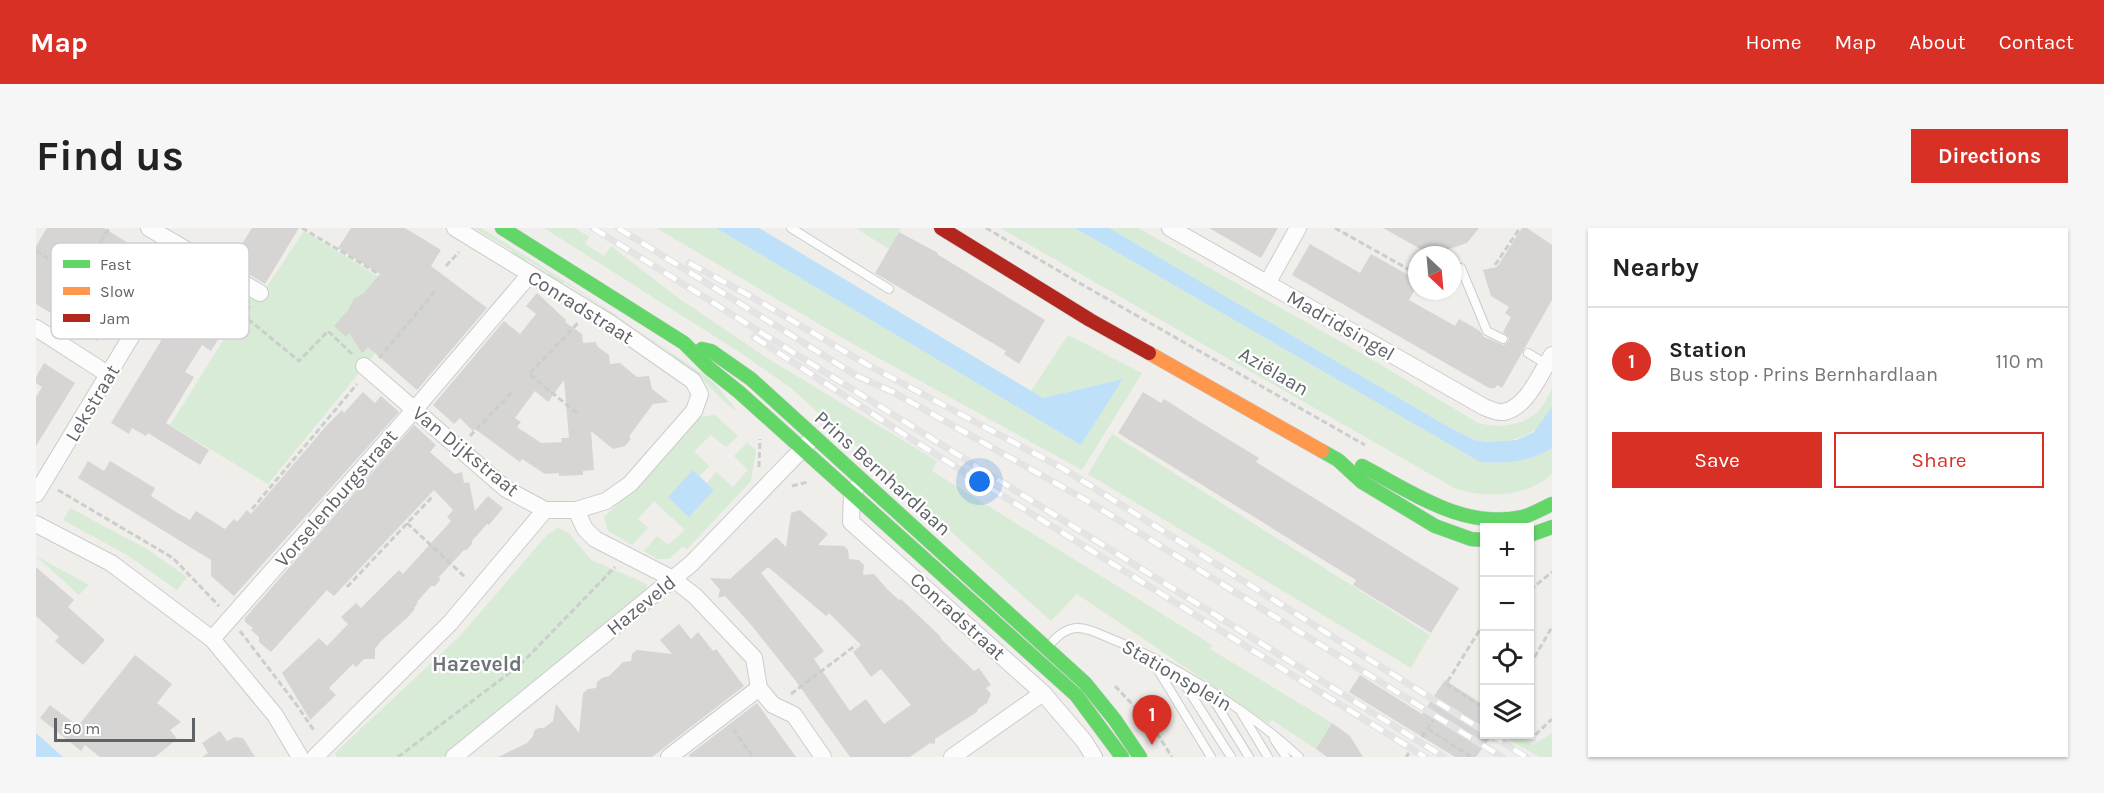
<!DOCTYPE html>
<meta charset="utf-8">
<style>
body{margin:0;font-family:Karla,sans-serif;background:#f6f6f6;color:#222}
.controls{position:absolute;right:18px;bottom:18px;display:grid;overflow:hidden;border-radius:0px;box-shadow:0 2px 4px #0004}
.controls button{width:54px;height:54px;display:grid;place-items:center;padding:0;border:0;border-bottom:2px solid #e0e0e0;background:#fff;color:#222;font:30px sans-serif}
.compass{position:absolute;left:1372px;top:18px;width:54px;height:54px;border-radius:50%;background:#fff;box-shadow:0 2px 4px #0004;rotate:154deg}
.scale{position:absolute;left:18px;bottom:15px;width:141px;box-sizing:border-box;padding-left:6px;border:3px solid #5f6368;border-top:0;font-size:16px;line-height:21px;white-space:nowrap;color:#5f6368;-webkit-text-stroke:4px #fff;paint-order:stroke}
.you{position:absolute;left:944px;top:254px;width:21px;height:21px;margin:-15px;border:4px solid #fff;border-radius:50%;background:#1a73e8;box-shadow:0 0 0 9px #1a73e833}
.badge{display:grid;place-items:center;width:39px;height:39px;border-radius:50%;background:#d93025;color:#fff;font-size:20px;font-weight:700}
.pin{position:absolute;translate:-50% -50px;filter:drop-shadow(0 2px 3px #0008)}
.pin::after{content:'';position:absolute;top:32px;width:21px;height:18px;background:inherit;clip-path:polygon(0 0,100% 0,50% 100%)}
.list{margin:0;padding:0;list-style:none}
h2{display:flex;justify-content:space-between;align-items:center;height:78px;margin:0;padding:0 24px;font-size:26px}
h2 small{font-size:20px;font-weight:400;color:#767676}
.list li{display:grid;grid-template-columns:39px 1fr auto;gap:18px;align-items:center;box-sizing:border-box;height:108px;padding:0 24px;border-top:2px solid #e0e0e0}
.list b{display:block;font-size:22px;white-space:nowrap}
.list p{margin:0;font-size:20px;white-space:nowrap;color:#767676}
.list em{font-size:20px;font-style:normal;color:#767676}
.actions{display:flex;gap:12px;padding:18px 24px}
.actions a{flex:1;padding:14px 0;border:2px solid #d93025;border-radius:0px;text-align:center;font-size:21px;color:#d93025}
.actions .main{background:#d93025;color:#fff}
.icon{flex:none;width:33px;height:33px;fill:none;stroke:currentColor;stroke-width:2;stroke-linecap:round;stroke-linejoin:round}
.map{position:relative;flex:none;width:1516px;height:529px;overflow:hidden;border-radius:0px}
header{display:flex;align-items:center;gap:36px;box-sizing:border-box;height:84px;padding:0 30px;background:#d93025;color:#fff}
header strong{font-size:28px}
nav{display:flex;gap:33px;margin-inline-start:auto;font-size:21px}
.intro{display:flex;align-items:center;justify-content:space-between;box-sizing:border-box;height:144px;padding:0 36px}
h1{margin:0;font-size:42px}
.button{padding:15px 27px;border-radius:0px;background:#d93025;color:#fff;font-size:21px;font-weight:700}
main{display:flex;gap:36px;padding:0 36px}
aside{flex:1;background:#fff;border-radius:0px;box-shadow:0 2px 4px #0004}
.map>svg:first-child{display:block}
</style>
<header>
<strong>Map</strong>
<nav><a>Home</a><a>Map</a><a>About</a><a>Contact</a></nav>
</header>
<div class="intro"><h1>Find us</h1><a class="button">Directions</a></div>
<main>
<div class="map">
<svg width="1516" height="529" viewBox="0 0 1516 529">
<rect width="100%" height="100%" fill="#efeeea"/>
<g fill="#d8ebd6">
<path d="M 438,0 L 445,0 C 522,47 597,98 671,149 L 682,159 L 702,184 C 680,170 669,150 648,135 L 646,138 L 634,129 L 636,126 L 582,88 L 580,91 L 565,81 L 567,79 L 528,54 L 526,57 L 511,48 L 512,45 L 490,31 L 488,34 L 475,26 L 476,23 Z"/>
<polygon points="508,0 539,0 553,9 549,16 568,28 575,18 641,69 731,130 901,233 896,243 1176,417 1174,421 1296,495 1280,521 1236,492 1233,496 1041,366 1015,393 756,161 708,127"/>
<polygon points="620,0 680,0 1045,217 1087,151 1007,170 995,163 1032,107 1106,145 1046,242 817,116"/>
<polygon points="825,0 865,0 853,21 821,1"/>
<path d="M 964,0 L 1039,0 L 1444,234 C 1471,236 1493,234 1516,220 L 1516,246 C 1489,270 1452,270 1420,261 Z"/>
<path d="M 1073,0 L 1102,0 L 1325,125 L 1442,195 C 1463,200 1488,199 1504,181 C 1509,175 1512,167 1516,160 C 1516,166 1516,174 1516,179 C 1508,209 1465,219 1439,212 C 1429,209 1419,202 1409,197 Z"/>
<polygon points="268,3 382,73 232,256 134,197 217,65 224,69"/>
<polygon points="679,187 702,208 690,219 675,207 658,223 673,238 664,248 657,242 653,289 678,262 671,255 680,244 697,259 712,242 698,228 711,215 720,222 715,253 651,321 647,318 633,331 621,331 608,323 621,308 632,317 649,302 618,273 602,291 612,300 596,317 572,303 568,289 595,264 663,189"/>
<polygon points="1076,206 1394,407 1375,440 1052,246"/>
<polygon points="34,280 111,321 151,349 141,362 91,327 27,292"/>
<polygon points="522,300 533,305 555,332 611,356 609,366 408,529 301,529 299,525 424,408 511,307"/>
<polygon points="0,328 53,357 43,367"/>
<polygon points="1516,505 1516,529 1504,529 1473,512 1481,507 1497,517"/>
</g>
<g fill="#bfe0f9">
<polygon points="680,0 723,0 1007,170 1087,151 1045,217"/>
<path d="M 1039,0 L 1073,0 L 1409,197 L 1438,212 L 1452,214 L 1481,212 L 1498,204 L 1516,179 L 1516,220 C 1493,234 1471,236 1444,234 Z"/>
<polygon points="657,242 678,262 653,289 632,269"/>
<polygon points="0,505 27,529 0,529"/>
</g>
<g fill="#d6d5d3" fill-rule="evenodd">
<polygon points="11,0 68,0 113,28 61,113 0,76 0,18"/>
<polygon points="216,0 263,0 229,56 194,35"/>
<polygon points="315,0 369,0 405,22 395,38 451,80 381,162 332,119 326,125 313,105 310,109 298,98 312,82 318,71 328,65 344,46 302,20"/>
<polygon points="1173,0 1242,0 1225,30"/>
<polygon points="1347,0 1443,0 1431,15 1395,27"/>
<polygon points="1486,0 1491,0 1516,17 1516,72 1466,160 1461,157 1459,160 1453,160 1256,47 1274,16 1324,45 1335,26 1381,52 1381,57 1373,72 1419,98 1423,91 1444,103 1448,109 1468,117 1472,114 1473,110 1467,104 1475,89 1469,85 1473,79 1455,68 1447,42 1461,39"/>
<polygon points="863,4 902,25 901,26 1009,92 983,136 968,126 970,123 839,45"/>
<polygon points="167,44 208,68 175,123 166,117 149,144 158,149 130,195 173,222 164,237 112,205 110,208 96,200 93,206 75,195"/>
<path d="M 501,65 L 530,92 L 529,94 L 546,106 L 547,115 L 560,114 L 561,118 L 573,127 L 574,136 L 584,135 L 601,149 L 613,148 L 616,161 L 633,174 L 617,176 L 594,207 L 593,209 L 595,211 L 589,218 L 577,221 L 555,203 L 558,242 L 547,243 L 547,247 L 523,248 L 523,245 L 509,246 L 486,231 L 484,234 L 439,201 L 437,203 L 424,190 L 418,196 L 397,177 L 468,93 L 484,106 L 500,86 L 490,78 ZM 528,152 L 533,210 L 525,210 L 526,214 L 505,215 L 481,199 L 485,194 L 479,190 L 499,163 L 512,174 Z"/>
<polygon points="8,135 39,155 0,218 0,169 6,159 0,155 0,149"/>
<polygon points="327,164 339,175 345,168 363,184 198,368 175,348 175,332 42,250 52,233 68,243 74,233 119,260 115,268 140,284 154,292 160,283 189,301 198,291 201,294 211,282 215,286 291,197 306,182 308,185"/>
<polygon points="1107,164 1125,175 1128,171 1164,194 1223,230 1220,234 1423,360 1395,405 1317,357 1320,352 1082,205"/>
<polygon points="378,197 400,217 394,224 419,246 426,244 428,255 433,254 439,283 452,268 467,280 453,297 451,296 436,313 436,316 431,322 428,322 403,349 404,352 399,358 395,358 381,374 382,375 378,380 379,381 372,389 344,414 339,421 339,431 328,431 320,439 317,436 293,460 300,467 274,492 246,445 283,410 291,418 312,396 305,389 320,375 325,380 363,342 367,346 415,293 411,289 417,282 398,262 298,368 291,362 235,424 223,414 223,409 215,402 217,400 209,394 209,390"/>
<path d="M 764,282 L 792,306 L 782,317 L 808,318 L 812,322 L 813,331 L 823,332 L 828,337 L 827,347 L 838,346 L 851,361 L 863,372 L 865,371 L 905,409 L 904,410 L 938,443 L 943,440 L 955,457 L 950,460 L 955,466 L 951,475 L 942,481 L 941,484 L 899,511 L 899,516 L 894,515 L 874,529 L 814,529 L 759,452 L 716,398 L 689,368 L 682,370 L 684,362 L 674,350 L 694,351 L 740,309 L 750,319 L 755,285 ZM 732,339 L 790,388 L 793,385 L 825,417 L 817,424 L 835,449 L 845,441 L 875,477 L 848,496 L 830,471 L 814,483 L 778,431 L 788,423 L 725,345 Z"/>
<polygon points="0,339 38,372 32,379 69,412 47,437 19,413 23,409 0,388"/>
<polygon points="643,396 655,411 662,404 677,423 680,421 708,458 616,529 462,529 491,515 497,508 498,503 502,500 508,500 517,493 520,476 543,505 547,465 552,461 560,460 561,454 566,450 573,448 587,434 595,433 596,426 601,422 636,426 624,412"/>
<polygon points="99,427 136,456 121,475 145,494 134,502 141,511 119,529 64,529 49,517 45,523 4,490 14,477 42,498"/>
<polygon points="1324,447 1386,486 1409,452 1449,478 1449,507 1456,507 1440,529 1419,529 1313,464"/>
<polygon points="721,475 760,529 654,529 653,527"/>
<polygon points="1296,495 1314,508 1327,529 1291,529 1280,521"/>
<polygon points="184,503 191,513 199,509 207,510 219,529 166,529 172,525 166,515"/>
</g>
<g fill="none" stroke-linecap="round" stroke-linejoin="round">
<g stroke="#cbcccc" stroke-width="10">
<g id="lane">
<polyline points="755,0 853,61"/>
<polyline points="1425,40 1451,103 1467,111"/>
<polyline points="1492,125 1510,136"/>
<path d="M 1013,418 C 1020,409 1030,400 1042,400 C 1052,400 1064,406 1073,410 C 1134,434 1215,484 1263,529"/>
<polyline points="1114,429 1175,529"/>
<polyline points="1142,446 1195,529"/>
<polyline points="1174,466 1213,529"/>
<polyline points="1206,486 1232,529"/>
<polyline points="1238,511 1250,529"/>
</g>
</g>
<g stroke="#cbcccc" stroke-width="18">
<g id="street">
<polyline points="113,0 224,65"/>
<polyline points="419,0 574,95 657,153 664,166 658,183 594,256 570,273 540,282"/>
<path d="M 1134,0 L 1448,179 C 1454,181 1461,185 1467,184 C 1491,180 1504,146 1516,127"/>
<polyline points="1232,54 1262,0"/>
<polyline points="0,100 73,147"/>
<polyline points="328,138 470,261 509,282 540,282 549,301 559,311 637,351 659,368 718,430 723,460 737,477 758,487 787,529"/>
<polyline points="820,260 816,265 815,294 1007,465 1048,513 1058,529"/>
<polyline points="0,266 148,21"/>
<polyline points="0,296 75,335 176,411 239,487 264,529"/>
<polyline points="176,411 379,181 494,46"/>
<polyline points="279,529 414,395 509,282"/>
<polyline points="418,529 655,336 774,213"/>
<polyline points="633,529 723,460"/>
<polyline points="916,529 1007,465"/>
</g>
</g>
<g stroke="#cacacb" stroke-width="15">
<g id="fast">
<polyline points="466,0 648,115 673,140 703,164 1040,467 1086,529"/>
<polyline points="666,121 675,123 715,151 1049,455 1079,492 1104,529"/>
<polyline points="1286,223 1302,232 1326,254 1399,298 1435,311 1448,312"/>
<path d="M 1326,238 C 1376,264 1427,302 1486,289 C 1496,287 1507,280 1516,276"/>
<polyline points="1494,307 1516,299"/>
</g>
</g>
<g stroke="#cacacb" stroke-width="15">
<polyline id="slow" points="1113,125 1286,223"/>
</g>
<g stroke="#cacacb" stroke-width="15">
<polyline id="jam" points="905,0 1054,92 1113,125"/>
</g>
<g stroke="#cacfcc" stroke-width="3" stroke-dasharray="6 3" stroke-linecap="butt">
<polyline points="266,0 343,46"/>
<polyline points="950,0 1038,52 1329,217"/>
<polyline points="1299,0 1381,46"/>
<polyline points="0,23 43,50"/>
<polyline points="1459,37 1484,0"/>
<polyline points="410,38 423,24"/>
<polyline points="214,78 207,87 263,133 292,103 316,126"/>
<polyline points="18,91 73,0"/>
<polyline points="343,130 401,61"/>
<polyline points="541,185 493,146 542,95"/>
<polyline points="434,208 476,164"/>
<polyline points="723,239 724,211"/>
<polyline points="756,258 772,254"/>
<polyline points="22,262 137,330 183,378"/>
<polyline points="216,281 321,156"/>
<polyline points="371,295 430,350"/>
<polyline points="311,359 397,268"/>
<polyline points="1494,362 1516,344"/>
<polyline points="1448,395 1410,456 1448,480"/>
<polyline points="204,403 260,476 279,504"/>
<polyline points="1494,437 1516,399"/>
<polyline points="1079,458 1115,496 1136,529"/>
<polyline points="755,466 820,417"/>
<polyline points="697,501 717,529"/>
<polyline points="1392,501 1435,529"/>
<polyline points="1492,506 1497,509 1516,491"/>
<polyline points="1386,509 1397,492"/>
<polyline points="362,529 484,437 579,339"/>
<polyline points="1370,529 1373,525"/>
</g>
<use href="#lane" stroke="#fdfcfc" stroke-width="8"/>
<use href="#street" stroke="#fdfcfc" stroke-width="16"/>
<use href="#fast" stroke="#63d668" stroke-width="14"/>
<use href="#slow" stroke="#ff974d" stroke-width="14"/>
<use href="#jam" stroke="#b3261e" stroke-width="14"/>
<g stroke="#e4e4e4" stroke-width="7">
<g id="rail">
<polyline points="557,0 1408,529"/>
<polyline points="582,0 821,148 857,164 1055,275 1466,529"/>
<polyline points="653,35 716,69 830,136 1026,240 1448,503"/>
<polyline points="718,109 883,216 1389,529"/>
<polyline points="1454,506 1490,529"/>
</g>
</g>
<use href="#rail" stroke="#fff" stroke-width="4.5" stroke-dasharray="14" stroke-linecap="butt"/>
</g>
<g text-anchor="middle" stroke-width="4.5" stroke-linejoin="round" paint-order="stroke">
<g font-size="20" fill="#5f6368" stroke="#fff">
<text transform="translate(545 79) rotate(32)" y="7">Conradstraat</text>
<text transform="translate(1305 97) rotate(30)" y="7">Madridsingel</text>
<text transform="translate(1238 143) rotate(30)" y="7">Aziëlaan</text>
<text transform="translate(56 175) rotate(-59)" y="7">Lekstraat</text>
<text transform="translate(430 223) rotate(39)" y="7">Van Dijkstraat</text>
<text transform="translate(847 245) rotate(42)" y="7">Prins Bernhardlaan</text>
<text transform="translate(300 270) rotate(-49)" y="7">Vorselenburgstraat</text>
<text transform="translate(605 377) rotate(-39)" y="7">Hazeveld</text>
<text transform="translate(922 388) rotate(42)" y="7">Conradstraat</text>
<text transform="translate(1141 447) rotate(30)" y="7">Stationsplein</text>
</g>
<g font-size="21" font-weight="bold" fill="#70757a" stroke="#fff">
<text x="441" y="443">Hazeveld</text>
</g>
</g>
<rect x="15" y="15" width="198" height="96" rx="9" fill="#fff" stroke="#cfd0d2" stroke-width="1.5"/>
<rect x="27" y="32" width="27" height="8" fill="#63d668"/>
<rect x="27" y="59" width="27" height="8" fill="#ff974d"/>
<rect x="27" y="86" width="27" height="8" fill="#b3261e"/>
<g font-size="16" fill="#5f6368">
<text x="64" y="42">Fast</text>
<text x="64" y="69">Slow</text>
<text x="64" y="96">Jam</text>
</g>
</svg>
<div class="controls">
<button>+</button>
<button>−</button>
<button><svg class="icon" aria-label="locate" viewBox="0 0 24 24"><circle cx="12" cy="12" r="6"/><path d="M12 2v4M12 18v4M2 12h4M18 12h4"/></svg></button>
<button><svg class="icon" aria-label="layers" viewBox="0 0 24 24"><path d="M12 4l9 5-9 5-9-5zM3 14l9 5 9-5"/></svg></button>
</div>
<svg class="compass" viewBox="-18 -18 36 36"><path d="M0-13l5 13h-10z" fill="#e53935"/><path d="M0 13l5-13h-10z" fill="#767676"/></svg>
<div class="scale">50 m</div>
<div class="you"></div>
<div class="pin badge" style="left:1116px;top:517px">1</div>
</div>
<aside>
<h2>Nearby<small></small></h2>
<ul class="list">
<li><span class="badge">1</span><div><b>Station</b><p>Bus stop · Prins Bernhardlaan</p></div><em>110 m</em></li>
</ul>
<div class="actions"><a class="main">Save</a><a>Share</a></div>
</aside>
</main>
